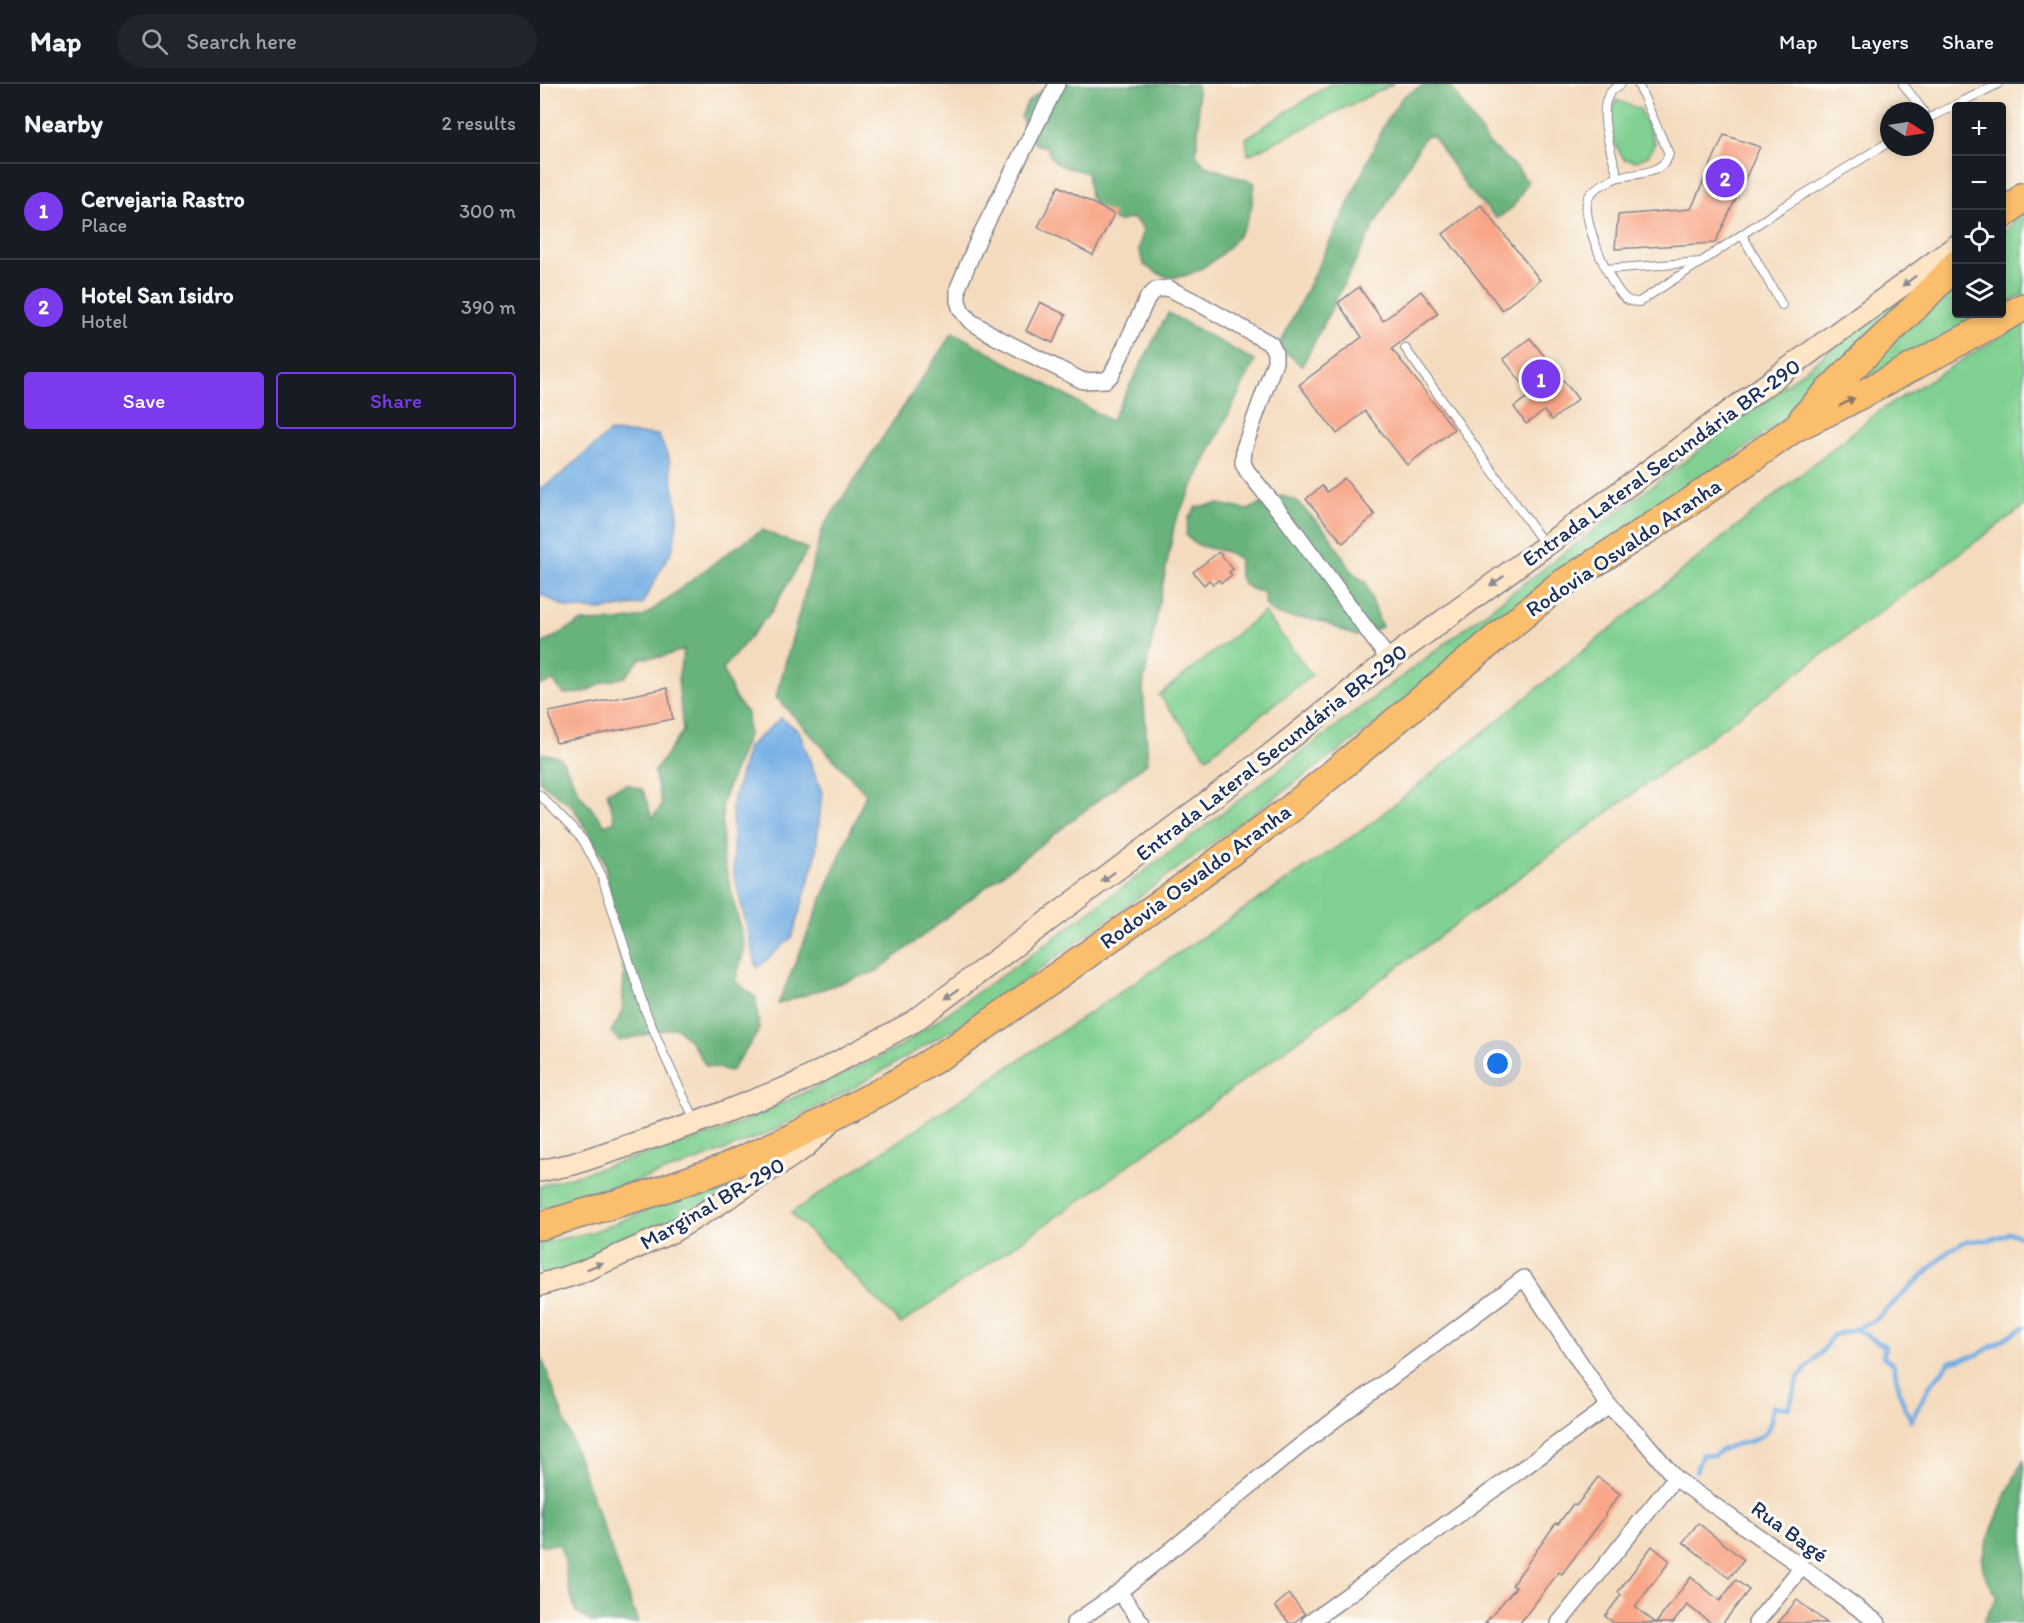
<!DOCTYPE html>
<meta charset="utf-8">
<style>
body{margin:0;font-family:Itim,sans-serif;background:#20242c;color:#f1f3f6}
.controls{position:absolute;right:18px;top:18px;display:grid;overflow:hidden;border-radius:6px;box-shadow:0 3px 9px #0003}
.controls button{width:54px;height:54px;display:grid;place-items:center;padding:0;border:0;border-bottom:2px solid #363941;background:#171b24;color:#f1f3f6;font:30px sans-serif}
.compass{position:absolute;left:1340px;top:18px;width:54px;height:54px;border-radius:50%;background:#171b24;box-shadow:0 3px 9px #0003;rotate:102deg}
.you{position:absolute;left:958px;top:980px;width:21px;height:21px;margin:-15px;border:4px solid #fff;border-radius:50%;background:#1a73e8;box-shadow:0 0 0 9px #1a73e833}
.badge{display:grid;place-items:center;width:39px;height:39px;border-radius:50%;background:#7c3aed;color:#fff;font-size:20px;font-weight:700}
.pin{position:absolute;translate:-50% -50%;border:3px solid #fff;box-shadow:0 2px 6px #0006}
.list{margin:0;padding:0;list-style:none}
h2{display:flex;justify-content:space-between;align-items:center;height:78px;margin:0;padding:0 24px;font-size:26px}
h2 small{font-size:20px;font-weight:400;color:#9ea1a6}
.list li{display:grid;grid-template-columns:39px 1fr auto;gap:18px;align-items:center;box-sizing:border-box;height:96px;padding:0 24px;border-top:2px solid #363941}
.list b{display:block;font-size:22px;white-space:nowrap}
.list p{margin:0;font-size:20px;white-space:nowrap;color:#9ea1a6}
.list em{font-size:20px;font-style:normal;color:#9ea1a6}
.actions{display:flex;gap:12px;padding:18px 24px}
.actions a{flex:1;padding:14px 0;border:2px solid #7c3aed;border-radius:6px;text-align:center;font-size:21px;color:#7c3aed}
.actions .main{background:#7c3aed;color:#fff}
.icon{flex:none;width:33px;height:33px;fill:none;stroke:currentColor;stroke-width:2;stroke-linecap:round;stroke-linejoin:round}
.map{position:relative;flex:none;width:1484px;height:1539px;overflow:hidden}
header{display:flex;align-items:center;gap:36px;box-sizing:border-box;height:84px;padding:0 30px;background:#171b24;border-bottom:2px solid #363941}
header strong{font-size:28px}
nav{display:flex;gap:33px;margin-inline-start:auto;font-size:21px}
.search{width:420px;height:54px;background:#20242c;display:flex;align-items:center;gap:15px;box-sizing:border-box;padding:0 21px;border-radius:33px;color:#9ea1a6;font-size:22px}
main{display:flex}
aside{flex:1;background:#171b24}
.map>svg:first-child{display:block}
</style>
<header>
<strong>Map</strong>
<div class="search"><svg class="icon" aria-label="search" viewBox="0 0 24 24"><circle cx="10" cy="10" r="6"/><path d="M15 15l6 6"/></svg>Search here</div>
<nav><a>Map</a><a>Layers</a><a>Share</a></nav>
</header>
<main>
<aside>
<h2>Nearby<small>2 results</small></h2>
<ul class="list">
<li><span class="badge">1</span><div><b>Cervejaria Rastro</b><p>Place</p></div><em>300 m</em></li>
<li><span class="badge">2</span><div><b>Hotel San Isidro</b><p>Hotel</p></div><em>390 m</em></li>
</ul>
<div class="actions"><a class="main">Save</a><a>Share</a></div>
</aside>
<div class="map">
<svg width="1484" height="1539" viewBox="0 0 1484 1539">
<rect width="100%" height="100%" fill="#fdfcf7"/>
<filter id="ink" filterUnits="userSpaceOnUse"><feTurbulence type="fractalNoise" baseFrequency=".0167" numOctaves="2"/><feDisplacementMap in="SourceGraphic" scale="12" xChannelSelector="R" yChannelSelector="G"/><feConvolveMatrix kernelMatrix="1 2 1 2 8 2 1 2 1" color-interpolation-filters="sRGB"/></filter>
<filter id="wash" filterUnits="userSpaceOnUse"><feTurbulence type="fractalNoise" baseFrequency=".008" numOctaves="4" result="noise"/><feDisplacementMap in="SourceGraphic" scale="24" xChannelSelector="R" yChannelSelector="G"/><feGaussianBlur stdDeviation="1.35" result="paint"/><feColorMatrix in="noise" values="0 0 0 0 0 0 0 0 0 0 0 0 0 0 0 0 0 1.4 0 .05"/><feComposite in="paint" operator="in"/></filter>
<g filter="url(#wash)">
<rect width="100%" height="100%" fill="#f4dbbe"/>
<g fill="#80d091" stroke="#4e8078" stroke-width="1.5">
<polygon points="790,0 853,0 708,71 706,54"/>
<path d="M 1076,16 L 1100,25 L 1115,59 L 1108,72 L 1096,77 L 1084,75 C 1069,53 1069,41 1076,16 Z"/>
<polygon points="1484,127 1484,210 1462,223 1462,150"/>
<polygon points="1416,171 1268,313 1235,342 834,641 440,929 313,1004 226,1050 151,1079 50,1112 0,1125 0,1102 183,1047 356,965 480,879 648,755"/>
<polygon points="1416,197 1416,230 1449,230 1284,325"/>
<polygon points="1484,238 1484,422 552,1108 361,1240 251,1129 825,744 1339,327"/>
<polygon points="724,528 772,591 667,673 619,611"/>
<polygon points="222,1086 140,1136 0,1196 0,1159 53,1148 205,1087"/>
</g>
<g fill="#68b27b" stroke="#42706c" stroke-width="1.5">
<path d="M 509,0 L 657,0 L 659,38 L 656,70 L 666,82 L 715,99 C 713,109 713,121 709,131 C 701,158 655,201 625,192 C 618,190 611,185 604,181 L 599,165 L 603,145 L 593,134 L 578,138 L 560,129 L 550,112 L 547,89 C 527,82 513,86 507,63 L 495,60 L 487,48 L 481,33 L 487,19 Z"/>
<polygon points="886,0 910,2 949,60 977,84 988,98 973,123 957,135 927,104 893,52 885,52 830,149 762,282 739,262 800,137 845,39 863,12"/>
<polygon points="628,229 715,277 635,438 603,602 608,678 337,887 238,920 326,710 236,613 283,443 413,248 571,337"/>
<path d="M 741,412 L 755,416 L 788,449 L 813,489 L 826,499 L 842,543 L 816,552 C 804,548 793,541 780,537 C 761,531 722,540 724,508 C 703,506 697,496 699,475 C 681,460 660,470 646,451 L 648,435 L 656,423 L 679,420 L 707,426 Z"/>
<polygon points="222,446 268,465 231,528 183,585 195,614 207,629 208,651 182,718 183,773 205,864 195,897 216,914 219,947 191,987 166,982 152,959 136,943 79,957 71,948 82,929 84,890 72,840 70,812 64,776 33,723 0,698 0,672 3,669 21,674 40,710 65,741 75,737 67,708 87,700 103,706 112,734 122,721 114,688 143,647 138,595 144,566 121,573 101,574 85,593 64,598 43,609 24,610 13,597 0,601 0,561 40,538 78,537 103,533 190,467"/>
<polygon points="0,1269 98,1539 53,1539 36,1528 26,1494 25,1478 20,1461 0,1461"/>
<path d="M 1484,1376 L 1484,1539 L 1443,1539 L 1457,1512 C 1451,1502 1442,1490 1442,1477 C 1443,1462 1475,1389 1484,1376 Z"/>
</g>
<g fill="#72ade3" stroke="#466ea0" stroke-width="1.5">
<polygon points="70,348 118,351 129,374 138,432 133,464 102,520 60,526 27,524 0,510 0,405 24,388"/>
<polygon points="241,634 259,647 282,709 275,776 252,853 217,884 194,790 192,722 208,663"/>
</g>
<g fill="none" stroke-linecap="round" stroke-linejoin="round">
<g stroke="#72ade3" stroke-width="4.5">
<polyline points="1315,1245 1345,1262 1343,1273 1353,1279 1361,1313 1371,1337 1389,1303 1410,1278 1437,1271 1484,1243"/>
<path d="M 1156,1387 L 1162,1370 L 1174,1372 C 1198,1349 1231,1371 1233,1322 L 1249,1324 L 1258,1294 L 1283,1266 L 1292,1252 L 1315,1245 L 1334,1237 L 1409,1167 L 1426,1157 L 1449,1156 L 1470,1149 L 1484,1153"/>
</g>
</g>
<g id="blocks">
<g fill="#f8a687">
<polygon points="1184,51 1220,63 1175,159 1075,165 1078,131 1151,125"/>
<polygon points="519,102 574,130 553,171 498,143"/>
<polygon points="941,121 1000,196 962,226 903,150"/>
<polygon points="819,203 843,237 881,207 898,229 852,265 914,345 867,381 825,327 797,350 759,301 822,253 798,219"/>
<polygon points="500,218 526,231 513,259 486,247"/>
<polygon points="990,254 1038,315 1012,336 1004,327 986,340 974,323 991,310 963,275"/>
<polygon points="804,394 835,431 803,459 766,415 782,402 787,408"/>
<polygon points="679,468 693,485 689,488 692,491 681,499 679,496 673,500 669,496 664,501 653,488"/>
<polygon points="127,604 133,635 16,659 9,628"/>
<polygon points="1058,1393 1080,1410 1065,1430 1066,1431 1022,1490 1019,1488 980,1539 945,1539 976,1503 972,1501 1016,1439 1018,1440 1033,1420 1036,1422"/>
<polygon points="1158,1439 1204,1476 1189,1494 1143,1458"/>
<polygon points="1112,1462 1130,1477 1095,1523 1116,1539 1151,1493 1180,1517 1196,1496 1209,1506 1183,1539 1171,1539 1147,1521 1133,1539 1074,1539 1065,1532 1081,1511 1078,1508"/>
<polygon points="749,1510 765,1530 753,1539 749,1539 735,1522"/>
<polygon points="1257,1516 1287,1539 1238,1539"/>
</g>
</g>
</g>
<g filter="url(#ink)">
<use href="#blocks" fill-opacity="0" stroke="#88858e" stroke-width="1.5"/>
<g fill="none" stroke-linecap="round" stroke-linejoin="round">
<g stroke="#88858e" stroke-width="10">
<g id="lane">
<path d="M 1081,0 C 1077,3 1072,6 1070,9 C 1056,27 1073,73 1078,93 C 1068,98 1053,103 1048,114 C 1040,132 1070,203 1086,215 C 1090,218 1094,218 1099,218 L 1161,178"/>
<polyline points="1363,0 1383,27"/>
<polyline points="1385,36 1458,0"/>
<path d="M 1078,93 C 1096,90 1124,90 1129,70 L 1098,0"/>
<polyline points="1202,151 1242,221"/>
<polyline points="1066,185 1161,178 1240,125 1349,58"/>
<polyline points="865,264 1005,461"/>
<polyline points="0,711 43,756 61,790 105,926 125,973 156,1039"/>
</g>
</g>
<g stroke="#88858e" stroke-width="18">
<g id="street">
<polyline points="517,0 438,156 418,204 418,217 421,226 430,237 456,253 543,297 566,296 572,290 608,213 616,206 628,204 658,219 731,260 735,269 735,278 704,364 703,379 707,387 749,439 849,576"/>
<polyline points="1069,1322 1101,1353 1135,1394 1262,1483 1338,1539"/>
<polyline points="579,1508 761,1361 984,1194 1069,1322 769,1539"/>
<polyline points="534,1539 579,1508 602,1539"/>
<polyline points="1019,1539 1135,1394"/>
<polyline points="1216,1539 1262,1483"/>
</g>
</g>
<g stroke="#88858e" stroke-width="24">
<g id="secondary">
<polyline points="0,1087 33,1080 156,1039 258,999 373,938 731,670 849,576 1416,162"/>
<polyline points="0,1201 39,1189 132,1148 177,1121 264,1064 288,1041"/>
</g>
</g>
<g stroke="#88858e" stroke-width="30">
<g id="highway">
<polyline points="1462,132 1484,112"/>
<path d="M 1263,334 C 1311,280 1369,234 1416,180"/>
<polyline points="0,1142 109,1110 181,1085 253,1053 346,1005 417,962 639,806 751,724 1017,503 1147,420 1255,344 1302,321 1484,223"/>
</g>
</g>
<use href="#lane" stroke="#fff" stroke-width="8"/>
<use href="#street" stroke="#fff" stroke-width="15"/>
<use href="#secondary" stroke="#fde5c5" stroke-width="21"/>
<use href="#highway" stroke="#fabe6d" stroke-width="27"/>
</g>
<defs><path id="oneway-solid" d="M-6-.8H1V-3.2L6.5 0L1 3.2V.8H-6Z" transform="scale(1.5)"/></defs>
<g fill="#8c8a92">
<use href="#oneway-solid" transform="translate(1369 197) rotate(143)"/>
<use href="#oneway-solid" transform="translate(957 497) rotate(145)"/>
<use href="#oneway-solid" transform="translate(568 793) rotate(143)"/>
<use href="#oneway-solid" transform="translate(412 910) rotate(144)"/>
<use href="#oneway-solid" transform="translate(55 1182) rotate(-22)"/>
</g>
<use fill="#8a7666" href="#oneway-solid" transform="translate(1307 318) rotate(-28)"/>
</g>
<g text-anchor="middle" stroke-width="6" stroke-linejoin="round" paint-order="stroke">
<g font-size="22" fill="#1b2f5e" stroke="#fdfcf7">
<text transform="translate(1121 378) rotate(-36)" y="8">Entrada Lateral Secundária BR-290</text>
<text transform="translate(1083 463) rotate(-34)" y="8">Rodovia Osvaldo Aranha</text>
<text transform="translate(731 668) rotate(-38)" y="8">Entrada Lateral Secundária BR-290</text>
<text transform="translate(655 792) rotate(-36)" y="8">Rodovia Osvaldo Aranha</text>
<text transform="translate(172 1119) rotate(-30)" y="8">Marginal BR-290</text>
<text transform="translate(1250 1447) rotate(36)" y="8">Rua Bagé</text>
</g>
</g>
</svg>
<div class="controls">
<button>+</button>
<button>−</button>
<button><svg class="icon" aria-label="locate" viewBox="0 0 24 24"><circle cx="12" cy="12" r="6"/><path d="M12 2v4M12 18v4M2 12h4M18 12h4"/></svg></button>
<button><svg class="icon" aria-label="layers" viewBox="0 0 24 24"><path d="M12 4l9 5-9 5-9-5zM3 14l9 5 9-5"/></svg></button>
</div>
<svg class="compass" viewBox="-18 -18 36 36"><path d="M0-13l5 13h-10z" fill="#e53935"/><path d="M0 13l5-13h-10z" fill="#9ea1a6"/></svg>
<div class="you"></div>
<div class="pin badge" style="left:1001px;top:295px">1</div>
<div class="pin badge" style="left:1185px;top:94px">2</div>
</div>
</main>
